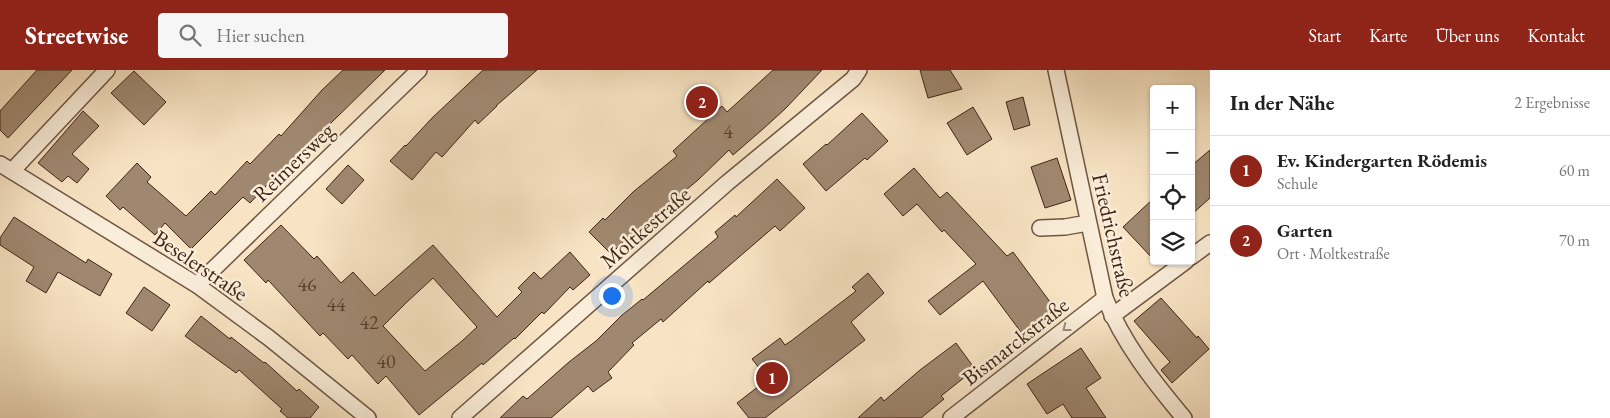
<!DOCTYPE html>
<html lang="de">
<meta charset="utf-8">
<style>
body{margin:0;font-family:"EB Garamond",serif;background:#f6f6f6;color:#222}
.controls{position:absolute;right:15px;top:15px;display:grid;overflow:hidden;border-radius:5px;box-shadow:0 1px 4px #0004}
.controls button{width:45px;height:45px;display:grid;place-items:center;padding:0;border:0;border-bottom:1px solid #e0e0e0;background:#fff;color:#222;font:25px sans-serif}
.you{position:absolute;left:611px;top:225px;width:18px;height:18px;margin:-12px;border:4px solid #fff;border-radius:50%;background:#1a73e8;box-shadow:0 0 0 8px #1a73e833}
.badge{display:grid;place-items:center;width:32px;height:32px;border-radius:50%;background:#8f2418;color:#fff;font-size:16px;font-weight:700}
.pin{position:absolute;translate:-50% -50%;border:2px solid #fff;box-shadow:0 1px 5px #0006}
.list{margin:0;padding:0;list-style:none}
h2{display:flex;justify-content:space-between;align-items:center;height:65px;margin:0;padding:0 20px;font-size:21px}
h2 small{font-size:16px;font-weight:400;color:#767676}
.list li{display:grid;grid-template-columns:32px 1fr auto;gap:15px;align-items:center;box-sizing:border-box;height:70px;padding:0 20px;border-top:1px solid #e0e0e0}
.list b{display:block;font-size:19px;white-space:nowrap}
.list p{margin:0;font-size:16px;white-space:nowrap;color:#767676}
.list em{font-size:16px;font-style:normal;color:#767676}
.icon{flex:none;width:28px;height:28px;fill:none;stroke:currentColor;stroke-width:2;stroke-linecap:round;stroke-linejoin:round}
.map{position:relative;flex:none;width:1210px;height:348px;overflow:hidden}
header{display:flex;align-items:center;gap:30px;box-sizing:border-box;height:70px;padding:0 25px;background:#8f2418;color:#fff}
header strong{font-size:24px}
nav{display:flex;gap:28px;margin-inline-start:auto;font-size:18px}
.search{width:350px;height:45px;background:#f6f6f6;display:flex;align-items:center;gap:12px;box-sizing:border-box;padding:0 18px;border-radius:5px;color:#767676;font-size:19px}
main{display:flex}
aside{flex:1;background:#fff}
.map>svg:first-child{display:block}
</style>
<header>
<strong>Streetwise</strong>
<div class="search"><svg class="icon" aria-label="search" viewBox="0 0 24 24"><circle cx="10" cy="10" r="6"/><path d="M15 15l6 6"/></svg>Hier suchen</div>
<nav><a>Start</a><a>Karte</a><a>Über uns</a><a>Kontakt</a></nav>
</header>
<main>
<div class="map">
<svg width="1210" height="348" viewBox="0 0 1210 348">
<rect width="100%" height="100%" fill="#f8e4c4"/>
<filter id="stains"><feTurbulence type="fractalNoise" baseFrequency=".004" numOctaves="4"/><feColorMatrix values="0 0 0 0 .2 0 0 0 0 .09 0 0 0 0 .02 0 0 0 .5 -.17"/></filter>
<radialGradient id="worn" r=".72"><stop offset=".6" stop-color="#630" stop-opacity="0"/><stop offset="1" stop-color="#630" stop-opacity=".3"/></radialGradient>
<g fill="#a08870" stroke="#412516" fill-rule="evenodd">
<polygon points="37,0 72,0 8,68 0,60 0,41"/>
<polygon points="343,0 385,0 332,52 288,98 285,96 250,133 243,127 191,179 165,153 155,165 123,137 120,140 106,126 137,93 151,107 147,112 186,146 211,121 215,125 247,91 250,94 279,64 281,66 322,20"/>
<polygon points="483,0 537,0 496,36 497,36 478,54 475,50 442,87 436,82 412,110 390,91 405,75 406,76 432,48"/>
<polygon points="773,0 822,0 785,39 763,59 733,85 729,80 698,110 656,145 638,163 635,160 611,184 589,162 603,148 605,150 633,122 677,86 673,81 722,36 727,42"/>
<polygon points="920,0 950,0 962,19 928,28"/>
<polygon points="134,1 166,32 144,55 111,23"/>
<polygon points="1023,27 1030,55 1014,60 1006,32"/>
<polygon points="973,37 992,69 967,85 947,53"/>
<polygon points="83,41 99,56 72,84 89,99 77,113 68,106 62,112 38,93"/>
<polygon points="862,43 888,71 867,90 865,88 826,121 803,94 826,74 827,75"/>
<polygon points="1210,80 1210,128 1191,145 1191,96"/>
<polygon points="1057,88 1071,130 1045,138 1031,97"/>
<polygon points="348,95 364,110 342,134 326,119"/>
<polygon points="914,98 940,128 947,122 1007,186 1013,182 1059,244 1026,269 983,211 940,245 928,231 976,194 944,160 942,162 917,134 903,146 884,124"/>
<polygon points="777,109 805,138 780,161 775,156 709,213 708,211 663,252 661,249 632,273 634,275 608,302 612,308 593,322 588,316 551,348 500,348 523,326 527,329 569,292 596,271 621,246 642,229 643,230 718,167 715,162 735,145 736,147"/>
<polygon points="1154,128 1154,190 1123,157"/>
<polygon points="14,147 86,193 88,189 112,204 100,226 58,202 46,223 26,211 34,197 0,175 0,168"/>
<path d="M 281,155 L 314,189 L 317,186 L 341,213 L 353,202 L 375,226 L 433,175 L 497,247 L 522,222 L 518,218 L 534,202 L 541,209 L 570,182 L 590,205 L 573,220 L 570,217 L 544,244 L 542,242 L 515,269 L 514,268 L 483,295 L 482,293 L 419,345 L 386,306 L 378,314 L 352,285 L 348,289 L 323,263 L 320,266 L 268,210 L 266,213 L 244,190 ZM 433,208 L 477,257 L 462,271 L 425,301 L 383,256 L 407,232 Z"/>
<polygon points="868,203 884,223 851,252 865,270 765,348 749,348 737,333 768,309 752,289 780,268 785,275 791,271 856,221 852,217"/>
<polygon points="144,217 170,235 152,261 126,243"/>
<polygon points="1161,228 1197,268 1198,266 1209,279 1172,313 1161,300 1170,292 1134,251"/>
<polygon points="201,246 230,269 231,267 264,293 265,292 297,321 299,319 319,337 310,348 288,348 280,341 282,339 239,300 236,303 185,266"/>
<polygon points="956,273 975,299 941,326 944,329 921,348 858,348 881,327 884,331 920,300"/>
<polygon points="1081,278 1101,308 1086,318 1106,348 1072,348 1063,334 1047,344 1027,314"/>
</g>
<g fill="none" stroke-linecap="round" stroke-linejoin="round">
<g stroke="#6f5542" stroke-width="18">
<g id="street">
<path d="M 1056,0 L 1105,228 C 1123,273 1153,311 1184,348"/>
<polyline points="0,94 197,215 269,268 368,348"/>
<polyline points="12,101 107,0"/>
<polyline points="1040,158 1065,157 1088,153"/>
<polyline points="1191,187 1210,173"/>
<polyline points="197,215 419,0"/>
<polyline points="1112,246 1186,191"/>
<polyline points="460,348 727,113 853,9 859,0"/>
<polyline points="951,348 1105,228"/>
</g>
</g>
<use href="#street" stroke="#faedd9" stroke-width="15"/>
</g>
<defs><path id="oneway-chevron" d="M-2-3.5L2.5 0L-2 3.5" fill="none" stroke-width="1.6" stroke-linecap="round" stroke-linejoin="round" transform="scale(1.25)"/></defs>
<use stroke="#9e8978" href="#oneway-chevron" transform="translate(1066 258) rotate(142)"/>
<g text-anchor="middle" stroke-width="5" stroke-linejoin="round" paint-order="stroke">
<g font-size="20" fill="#593e2c">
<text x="728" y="68">4</text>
<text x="307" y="221">46</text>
<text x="336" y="241">44</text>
<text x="369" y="259">42</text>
<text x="386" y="298">40</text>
</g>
<g font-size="22" fill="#412516" stroke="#faedd9">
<text transform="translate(293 92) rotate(-44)" y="8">Reimersweg</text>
<text transform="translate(645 157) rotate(-41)" y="8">Moltkestraße</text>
<text transform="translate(1114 165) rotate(77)" y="8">Friedrichstraße</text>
<text transform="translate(201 195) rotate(34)" y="8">Beselerstraße</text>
<text transform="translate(1015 271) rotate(-38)" y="8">Bismarckstraße</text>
</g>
</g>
<rect width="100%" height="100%" filter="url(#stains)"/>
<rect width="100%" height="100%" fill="url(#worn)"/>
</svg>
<div class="controls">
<button>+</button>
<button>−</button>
<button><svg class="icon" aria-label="locate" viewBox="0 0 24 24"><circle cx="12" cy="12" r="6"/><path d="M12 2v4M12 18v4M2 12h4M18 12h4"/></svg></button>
<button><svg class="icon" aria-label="layers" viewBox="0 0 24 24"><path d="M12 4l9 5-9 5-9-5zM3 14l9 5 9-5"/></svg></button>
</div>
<div class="you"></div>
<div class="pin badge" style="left:772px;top:308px">1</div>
<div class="pin badge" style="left:702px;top:32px">2</div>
</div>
<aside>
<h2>In der Nähe<small>2 Ergebnisse</small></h2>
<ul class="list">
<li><span class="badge">1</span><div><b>Ev. Kindergarten Rödemis</b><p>Schule</p></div><em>60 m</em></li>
<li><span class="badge">2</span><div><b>Garten</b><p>Ort · Moltkestraße</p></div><em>70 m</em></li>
</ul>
</aside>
</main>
